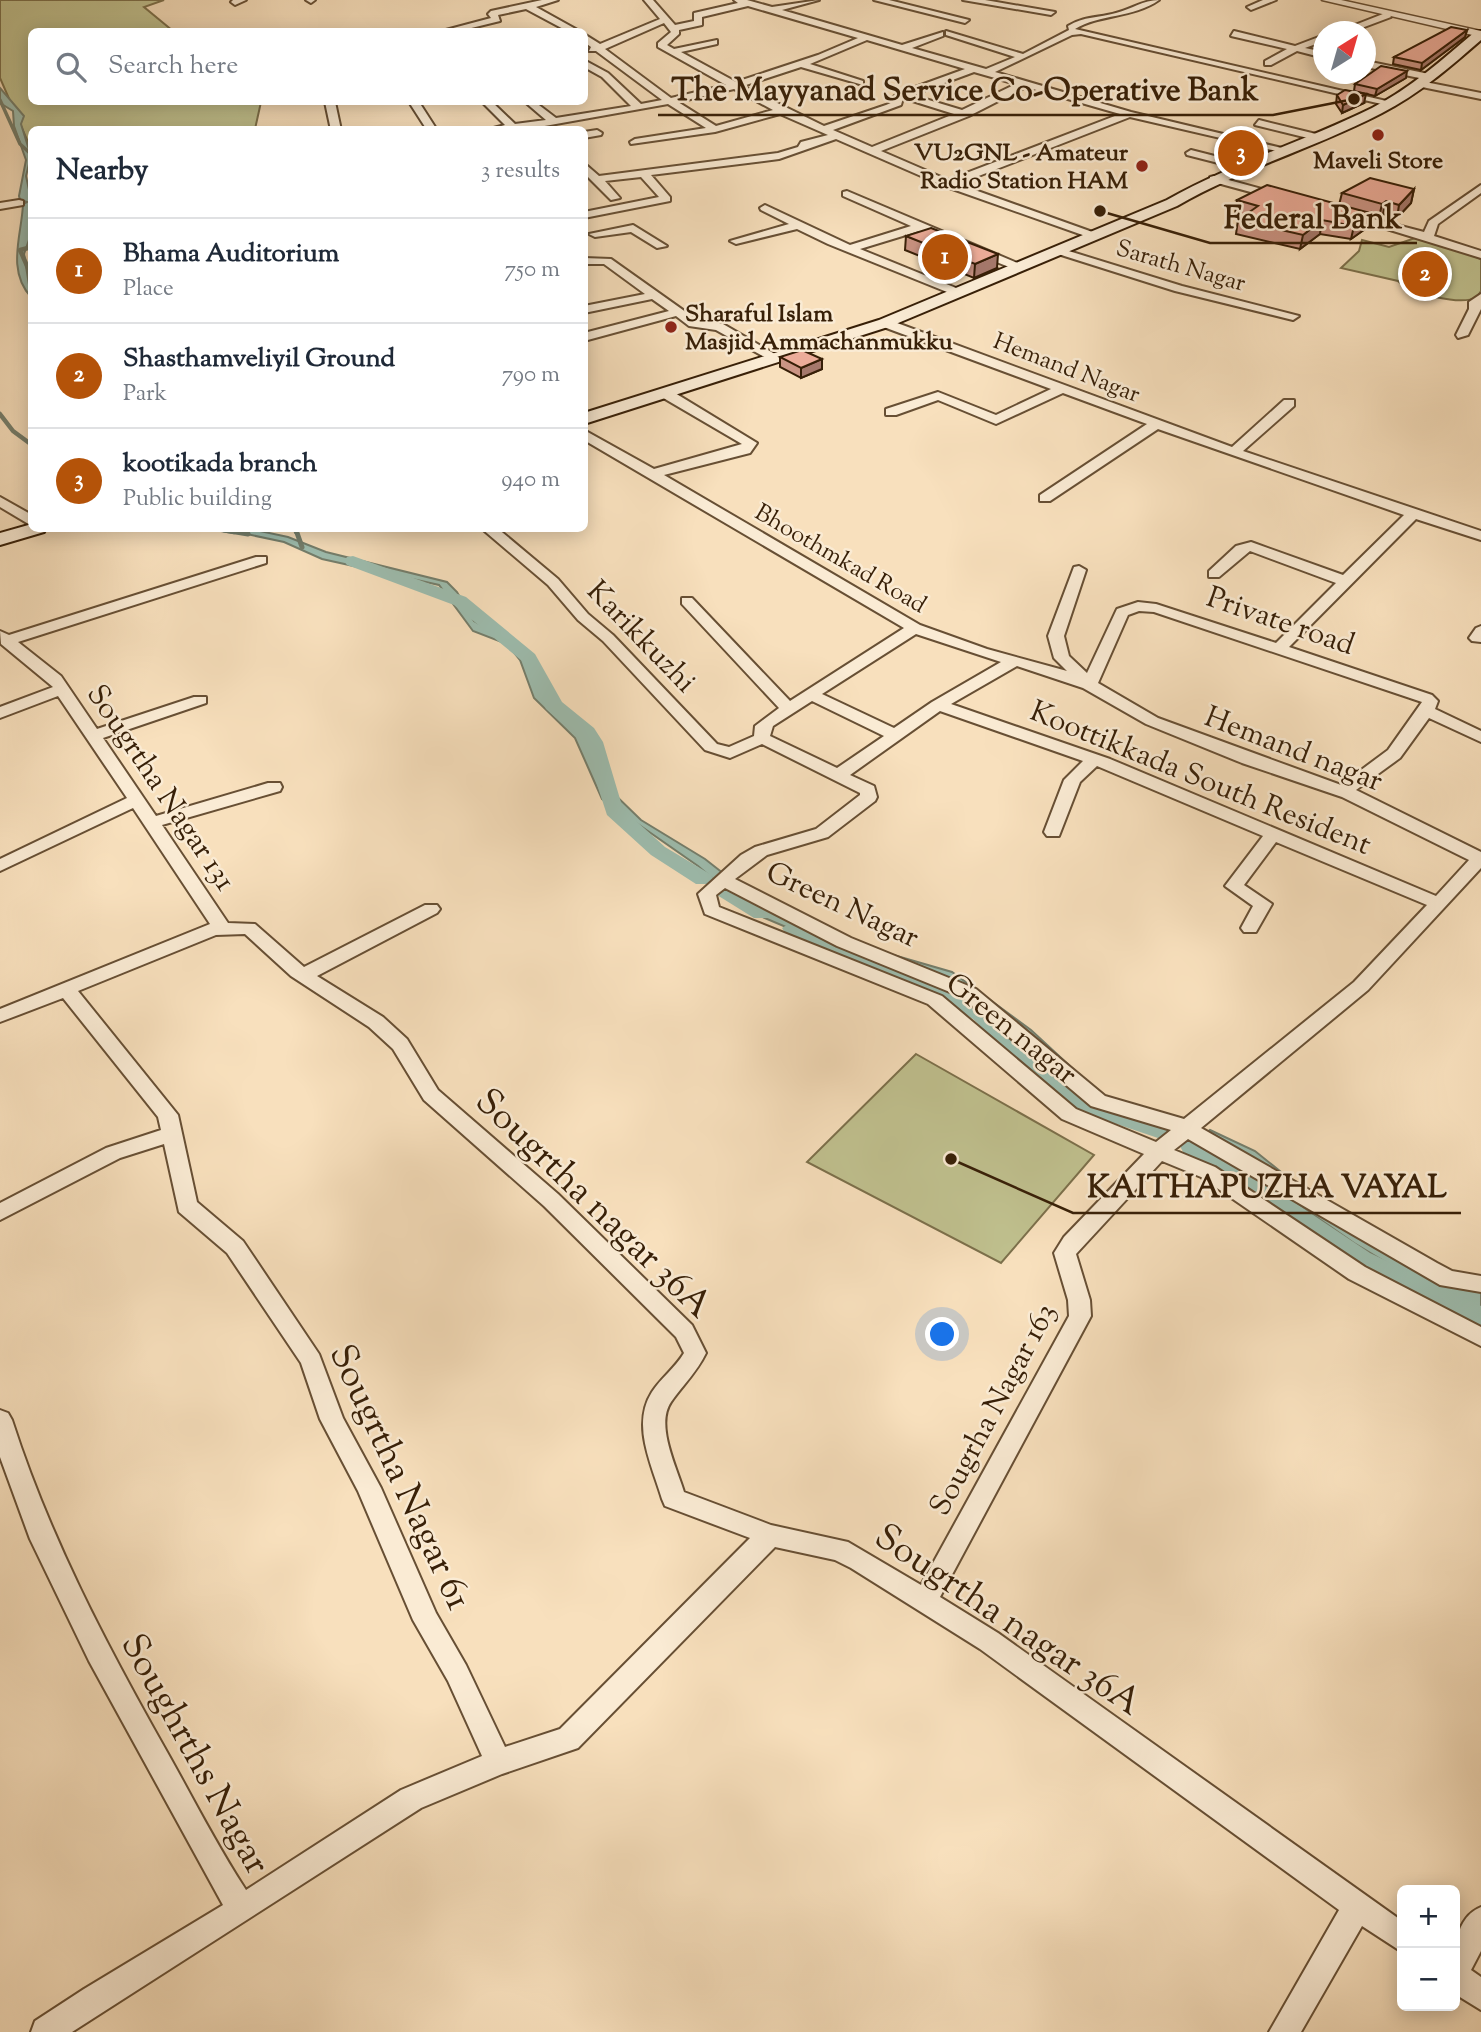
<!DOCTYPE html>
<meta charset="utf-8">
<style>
body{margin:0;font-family:"Sorts Mill Goudy",serif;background:#f2f2f3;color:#1f2937}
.controls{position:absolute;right:21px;bottom:21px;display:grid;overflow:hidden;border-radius:10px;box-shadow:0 4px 18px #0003}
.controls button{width:63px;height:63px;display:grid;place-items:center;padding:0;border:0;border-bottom:2px solid #e0e1e3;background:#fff;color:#1f2937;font:35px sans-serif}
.compass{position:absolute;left:1313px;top:21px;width:63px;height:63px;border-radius:50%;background:#fff;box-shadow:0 4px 18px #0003;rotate:37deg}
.you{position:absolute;left:943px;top:1335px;width:24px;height:24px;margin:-18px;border:5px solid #fff;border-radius:50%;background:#1a73e8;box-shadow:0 0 0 10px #1a73e833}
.badge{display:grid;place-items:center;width:46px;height:46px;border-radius:50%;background:#b45309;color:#fff;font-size:23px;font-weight:700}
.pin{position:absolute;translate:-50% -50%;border:4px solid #fff;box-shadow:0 2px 7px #0006}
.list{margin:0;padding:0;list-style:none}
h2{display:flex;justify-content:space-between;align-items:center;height:91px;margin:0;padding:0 28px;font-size:30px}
h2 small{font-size:23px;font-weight:400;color:#747a83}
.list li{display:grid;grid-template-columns:46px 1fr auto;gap:21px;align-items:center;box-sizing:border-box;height:105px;padding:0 28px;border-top:2px solid #e0e1e3}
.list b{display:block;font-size:26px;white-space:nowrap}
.list p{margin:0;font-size:23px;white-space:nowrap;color:#747a83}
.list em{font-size:23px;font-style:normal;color:#747a83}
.icon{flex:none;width:38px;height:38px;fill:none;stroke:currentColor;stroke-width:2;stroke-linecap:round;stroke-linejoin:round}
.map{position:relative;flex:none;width:1481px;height:2032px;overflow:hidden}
.search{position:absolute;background:#fff;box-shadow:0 4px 18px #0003;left:28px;top:28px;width:560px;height:77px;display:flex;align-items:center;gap:18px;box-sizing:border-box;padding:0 24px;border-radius:10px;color:#747a83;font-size:26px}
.panel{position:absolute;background:#fff;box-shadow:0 4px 18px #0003;left:28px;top:126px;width:560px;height:406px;border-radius:10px}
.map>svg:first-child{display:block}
</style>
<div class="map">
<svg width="1481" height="2032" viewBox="0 0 1481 2032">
<rect width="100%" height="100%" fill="#f8e0bd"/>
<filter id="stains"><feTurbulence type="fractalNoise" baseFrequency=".00286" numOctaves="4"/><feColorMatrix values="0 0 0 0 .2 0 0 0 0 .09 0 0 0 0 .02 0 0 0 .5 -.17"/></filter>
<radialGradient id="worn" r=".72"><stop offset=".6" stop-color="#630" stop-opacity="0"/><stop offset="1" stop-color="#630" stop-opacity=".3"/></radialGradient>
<g fill="#c0c18f" stroke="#7c704b" stroke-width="2">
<polygon points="0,0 164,0 144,7 173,31 32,32 32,102 261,102 255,129 32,130 31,149 0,78"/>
<path d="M 1415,238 L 1458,249 L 1481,259 L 1481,291 L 1477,297 C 1462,306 1410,294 1398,281 L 1341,268 L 1359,251 L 1362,240 L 1389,247 Z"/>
<polygon points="916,1054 1094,1155 1001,1263 807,1162"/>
</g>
<g fill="#9dbdaf" stroke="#747e6c" stroke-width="2">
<path d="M 0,88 L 24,116 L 21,124 L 31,156 L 26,176 L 31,199 L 30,237 L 24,254 L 31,297 C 6,270 22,234 23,204 L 27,202 L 20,200 L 19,196 L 26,160 L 14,126 L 13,111 L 0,103 Z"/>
<polygon points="223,529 251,529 288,537 326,552 447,582 457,592 474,621 526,650 535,664 545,692 585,734 609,789 641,820 705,859 733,881 852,943 952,972 1031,1030 1098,1092 1118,1105 1155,1118 1186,1138 1089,1106 1023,1036 964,991 805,935 753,913 698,866 602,799 575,738 534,698 520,660 507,644 473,631 439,585 322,559 284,542"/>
<polygon points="1210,1130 1255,1151 1307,1193 1481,1288 1481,1310 1410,1277 1354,1243 1201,1137"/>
</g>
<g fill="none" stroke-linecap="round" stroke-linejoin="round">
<polyline stroke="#747e6c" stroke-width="3.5" points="0,100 20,144 32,155"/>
<g stroke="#747e6c" stroke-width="4.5">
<polyline points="32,247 20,250 32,277"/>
<polyline points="0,414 13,431 32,445"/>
<polyline points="211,528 234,532"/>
<polyline points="295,528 296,532"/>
</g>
<g stroke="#747e6c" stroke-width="5">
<polyline points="224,530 248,534"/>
<polyline points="296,530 302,547"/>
</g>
<g fill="#9dbdaf" fill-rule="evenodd">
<polygon points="353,556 466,597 535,654 562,702 594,728 603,742 623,809 665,847 710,874 714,879 710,884 696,884 651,855 607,815 583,742 546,709 522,661 454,605 347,565 344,561 347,557"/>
<polygon points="724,883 770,908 773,913 770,918 754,918 717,895 713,890"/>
<polygon points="793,921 951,985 989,1009 1073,1092 1170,1124 1173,1130 1170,1136 1161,1139 1057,1104 973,1019 935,995 785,933 782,928"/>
<polygon points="1192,1137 1201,1140 1370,1253 1481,1306 1481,1328 1352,1267 1183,1152 1180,1146 1183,1140"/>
</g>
<g stroke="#674f34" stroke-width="4">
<g id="minor">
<polygon points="233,0 246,0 235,5 231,2"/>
<polygon points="306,0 315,0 311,3"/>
<polygon points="542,0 558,0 536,7 581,32 569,32 526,9 498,15 500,21 455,32 442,31 491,18 488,14 491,11"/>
<path d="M 644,0 L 653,0 L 675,25 L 694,21 L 694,13 L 738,3 L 734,0 L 747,0 L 772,7 L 819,0 L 782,10 L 902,45 L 943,32 L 943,36 L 912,48 L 986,69 L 1015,57 L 946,35 L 946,31 L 1023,54 L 1069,30 L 1068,26 C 1084,16 1099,18 1116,13 C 1132,9 1143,0 1159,0 C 1134,18 1099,14 1075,29 L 1395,103 L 1390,106 L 1081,34 L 1072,35 L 995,72 L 1131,112 L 1286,149 L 1281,152 L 1130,117 L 958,184 L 1098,234 L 1100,236 L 1094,239 L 944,186 L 836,139 L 779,159 L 651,175 L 670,197 L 670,201 L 584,218 L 584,212 L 659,197 L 641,177 L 605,181 L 620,198 L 611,200 L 584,173 L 584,163 L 599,176 L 778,153 L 798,147 L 801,142 L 828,135 L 780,114 L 715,132 L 631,144 L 630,142 L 635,139 L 706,128 L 668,104 L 539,127 L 486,130 L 505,125 L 482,102 L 492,102 L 515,124 L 546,120 L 525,102 L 535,102 L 556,118 L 631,106 L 602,77 L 584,67 L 584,60 L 608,73 L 641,104 L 662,100 L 596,51 L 589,51 L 591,47 L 584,42 L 584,34 L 600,44 L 660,19 ZM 748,6 L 858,38 L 818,55 L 736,82 L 681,52 L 717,44 L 717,40 L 674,49 L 667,45 L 679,34 L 679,30 L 702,25 L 702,17 ZM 664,23 L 671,32 L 658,43 L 658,47 L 726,85 L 671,98 L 605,49 ZM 867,40 L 965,69 L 899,93 L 892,98 L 893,102 L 886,105 L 824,126 L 743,86 L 801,67 L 863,85 L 863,81 L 810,64 ZM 974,72 L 1016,84 L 962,110 L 912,95 ZM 1026,87 L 1120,114 L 948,180 L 881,151 L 969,116 ZM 734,89 L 773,110 L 716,126 L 678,102 ZM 903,98 L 954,114 L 872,147 L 833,130 L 901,105 Z"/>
<polygon points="874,0 889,0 969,20 965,23"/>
<polygon points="963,0 985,0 1055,12 1051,15"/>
<polygon points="1263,0 1276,0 1251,10 1247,7"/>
<polygon points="1388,12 1391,17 1351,32 1337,32"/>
<polygon points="1234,31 1295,46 1324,35 1324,41 1305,48 1324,52 1324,58 1297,51 1271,65 1265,65 1265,61 1287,49 1231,36"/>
<polygon points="1366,61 1429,74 1434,77 1429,80 1366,67"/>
<polygon points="1420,81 1481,93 1481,99 1417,86"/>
<polygon points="325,102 335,102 341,130 331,130"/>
<polygon points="409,102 419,102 437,130 427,130"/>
<polygon points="1259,120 1316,134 1317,136 1312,139 1255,125"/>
<polygon points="597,130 602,133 601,135 584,138 584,132"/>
<polygon points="1191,150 1246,164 1247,166 1242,169 1187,155 1186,153"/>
<polygon points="1214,176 1284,195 1285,197 1280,200 1210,181 1210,177"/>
<polygon points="1481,185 1481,193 1438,224 1434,236 1481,251 1481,258 1338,214 1343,211 1424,232 1429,221"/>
<polygon points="847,191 1022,265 1024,267 1014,269 919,231 860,249 961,290 961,294 957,296 828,244 797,229 736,244 730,241 789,224 761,210 760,208 765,205 850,245 911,226 843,196 843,192"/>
<polygon points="19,200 23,201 23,205 0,209 0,203"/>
<polygon points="633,225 667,246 657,248 631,232 595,237 589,234"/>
<polygon points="1059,248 1182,286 1299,316 1293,320 1175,291 1055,253 1053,251"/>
<polygon points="584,258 611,259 697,320 723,324 780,357 770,360 716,330 689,326 676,316 584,341 584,333 669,311 652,299 584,313 584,306 645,294 604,264 584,264"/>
<polygon points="1481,294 1481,309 1468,335 1458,338 1456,335 1469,309 1469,302"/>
<path d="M 881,320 L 889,320 L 1232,447 L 1284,400 L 1294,400 L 1294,406 L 1243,451 L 1481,531 L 1481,540 L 1416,519 L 1289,647 L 1432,695 L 1438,701 L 1435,709 L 1481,731 L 1481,742 L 1429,718 L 1400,758 L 1356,790 L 1481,852 L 1481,868 L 1368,990 L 1201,1128 L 1437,1263 L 1452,1271 L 1481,1276 L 1481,1292 L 1440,1285 L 1188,1139 L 1174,1150 L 1215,1167 L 1365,1267 L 1481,1327 L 1481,1346 L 1349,1279 L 1201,1177 L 1162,1161 L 1076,1254 L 1090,1300 L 1091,1316 L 940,1597 L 998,1633 L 1402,1921 L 1402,1952 L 1362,1926 L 1301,2032 L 1269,2032 L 1339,1910 L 980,1649 L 851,1568 L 835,1560 L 775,1547 L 578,1748 L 502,1774 L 421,1808 L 72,2032 L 31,2032 L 35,2021 L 84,1989 L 223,1905 L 89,1661 L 30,1539 L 0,1457 L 0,1410 L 8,1413 L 12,1420 C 50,1538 106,1644 167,1752 C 193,1798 217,1846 246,1890 L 401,1790 L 482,1756 L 448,1681 L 413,1620 L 358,1491 L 320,1419 L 301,1363 L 227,1253 L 179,1212 L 164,1144 L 120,1158 L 0,1220 L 0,1203 L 106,1148 L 161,1130 L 158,1117 L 63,998 L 0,1022 L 0,1009 L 210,924 L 133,808 L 0,871 L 0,859 L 127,798 L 58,696 L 0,718 L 0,707 L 53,687 L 1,644 L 0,631 L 9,635 L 256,557 L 266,557 L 266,563 L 18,642 L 61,676 L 97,729 L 194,697 L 206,697 L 206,703 L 103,738 L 156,816 L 268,783 L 280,783 L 282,787 L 280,791 L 162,825 L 228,923 L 255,924 L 304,967 L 425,905 L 437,905 L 440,909 L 437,913 L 317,976 L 383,1017 L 407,1039 L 438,1090 L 558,1194 L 692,1325 L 706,1353 C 697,1372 683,1385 671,1402 C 655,1425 677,1468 684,1492 L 771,1525 L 848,1542 L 921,1585 L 1069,1316 L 1068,1300 L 1054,1253 L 1064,1237 L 1144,1154 L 1062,1119 L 928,1004 L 705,914 L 698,894 L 741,855 L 755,847 L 816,829 L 860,795 L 860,793 L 762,744 L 730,758 L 705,750 L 603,641 L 578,620 L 548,585 L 481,528 L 497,528 L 558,579 L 588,614 L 613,635 L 717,744 L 729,747 L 754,736 L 755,726 L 779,708 L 682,604 L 682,598 L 692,598 L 790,701 L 904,628 L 584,440 L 584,430 L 654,469 L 742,444 L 660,396 L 660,390 L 670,390 L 757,443 L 750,453 L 664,475 L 920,625 L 987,649 L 1067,671 L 1054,658 L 1048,636 L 1074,567 L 1079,566 L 1086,570 L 1064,636 L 1069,656 L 1087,673 L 1117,609 L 1138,602 L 1156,604 L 1276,643 L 1336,583 L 1250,551 L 1219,577 L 1209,577 L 1209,571 L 1236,546 L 1251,542 L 1343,575 L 1404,515 L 1158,429 L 1050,501 L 1040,501 L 1040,495 L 1147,424 L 1063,393 L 996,424 L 938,400 L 896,415 L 886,415 L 886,409 L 938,392 L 996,415 L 1051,389 L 881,326 ZM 1139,611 L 1154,612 L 1422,702 L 1388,750 L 1341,785 L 1158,718 L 1098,683 L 1128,615 ZM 916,634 L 1001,662 L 932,702 L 894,728 L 822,694 ZM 1017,666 L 1083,688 L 1146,724 L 1242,763 L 1342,797 L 1469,860 L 1436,896 L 1110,759 L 951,704 ZM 812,701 L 884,736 L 837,768 L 770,736 L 773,726 ZM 940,711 L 1083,761 L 1064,780 L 1044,832 L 1047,836 L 1059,836 L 1080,782 L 1097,766 L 1263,836 L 1225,886 L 1253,906 L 1241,928 L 1244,932 L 1256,932 L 1272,904 L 1244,885 L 1276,842 L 1427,905 L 1354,982 L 1184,1119 L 1105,1096 L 976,989 L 851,938 L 735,879 L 767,855 L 828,837 L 875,801 L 877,797 L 874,786 L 850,775 ZM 725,888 L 837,946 L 962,997 L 1091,1106 L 1171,1130 L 1156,1142 L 1076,1109 L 942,996 L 719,907 L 716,895 ZM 245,934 L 291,976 L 369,1027 L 393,1049 L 424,1100 L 544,1206 L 676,1337 L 684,1353 C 675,1368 661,1378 652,1392 C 631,1425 652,1465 662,1499 L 665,1506 L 750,1538 L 560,1729 L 505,1747 L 466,1665 L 436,1613 L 381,1488 L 343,1418 L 319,1354 L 243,1241 L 197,1202 L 178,1115 L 78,991 L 216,935 Z"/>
<polygon points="0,497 32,515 32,526 0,507"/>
<polygon points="1481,626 1481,642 1472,641 1469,638 1476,628"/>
<path d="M 1481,1907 L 1481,1951 L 1471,1970 L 1481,1977 L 1481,2010 L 1455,1994 C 1455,1966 1449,1920 1481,1907 Z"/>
</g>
</g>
<g stroke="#674f34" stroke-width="3">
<polygon id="tertiary" points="1322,0 1341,0 1481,31 1481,37"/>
</g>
<g stroke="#371f07" stroke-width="4">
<g id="secondary">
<path d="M 1476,31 L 1481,31 L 1481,40 C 1450,67 1419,94 1382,113 C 1315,148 1243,168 1177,206 L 891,326 L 584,424 L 584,413 L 879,320 L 1167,200 C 1233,163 1305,141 1372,108 C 1411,88 1443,59 1476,31 Z"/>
<polygon points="32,524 32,528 46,528 44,532 0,545 0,533"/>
</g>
</g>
<use href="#minor" fill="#faebd4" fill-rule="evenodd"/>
<use href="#tertiary" fill="#faebd4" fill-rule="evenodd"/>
<use href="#secondary" fill="#faebd4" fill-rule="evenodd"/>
</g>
<g fill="#cb9484" stroke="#371f07" stroke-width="2">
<polygon points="1467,30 1465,37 1421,70 1393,64 1394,57"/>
<polygon points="1406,78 1375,96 1354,91 1355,84"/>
<polygon points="1337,95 1364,103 1342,113 1336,104"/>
<polygon points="1414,189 1411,203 1397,218 1383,214 1379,217 1370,215 1368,227 1351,239 1320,234 1300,249 1236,234 1238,220 1244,216 1235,214 1237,200 1339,205 1342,193"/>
<polygon points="906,236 997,268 974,278 905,250"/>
<polygon points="780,357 822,359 822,369 801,378 780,367"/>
</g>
<g fill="#a5786b" stroke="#371f07" stroke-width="2">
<polygon points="1467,30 1465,37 1421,70 1422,63"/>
<polygon points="1407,71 1406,78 1375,96 1377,89"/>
<polygon points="1366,94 1364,103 1342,113 1343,105"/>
<polygon points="1414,189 1411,203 1397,218 1399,205"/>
<polygon points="1386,201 1383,214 1379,217 1382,204"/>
<polygon points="1370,213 1368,227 1351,239 1354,226"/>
<polygon points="1322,220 1320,234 1300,249 1303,235"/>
<polygon points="998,254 997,268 974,278 975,264"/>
<polygon points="822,359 822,369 801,378 801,368"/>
</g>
<g fill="#ecac99" stroke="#371f07" stroke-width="2">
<polygon points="1451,27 1467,30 1422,63 1394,57"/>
<polygon points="1381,66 1407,71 1377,89 1355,84"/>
<polygon points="1345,90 1366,94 1343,105 1337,95"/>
<polygon points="1370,178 1414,189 1399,205 1386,201 1382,204 1342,193"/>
<polygon points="1267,185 1370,213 1354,226 1322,220 1303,235 1238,220 1258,206 1237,200"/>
<polygon points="931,228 998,254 975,264 906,236"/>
<polygon points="802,350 822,359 801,368 780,357"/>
</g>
<g fill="#8f2418" stroke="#faebd4" stroke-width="2.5">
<circle cx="1378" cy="135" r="7"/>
<circle cx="1142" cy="166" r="7"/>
<circle cx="671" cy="327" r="7"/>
</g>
<g text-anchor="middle" stroke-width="5" stroke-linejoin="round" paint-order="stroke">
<g font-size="24" font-weight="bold" fill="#371f07" stroke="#faebd4" text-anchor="end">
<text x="1128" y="160">VU2GNL - Amateur<tspan x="1128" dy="28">Radio Station HAM</tspan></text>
<text x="1378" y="168" text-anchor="middle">Maveli Store</text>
<text x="685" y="321" text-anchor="start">Sharaful Islam<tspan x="685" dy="28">Masjid Ammachanmukku</tspan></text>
</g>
<g font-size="24" fill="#371f07" stroke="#faebd4">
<text transform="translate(1181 265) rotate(16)" y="8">Sarath Nagar</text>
<text transform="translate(1067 367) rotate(21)" y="8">Hemand Nagar</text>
<text transform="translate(841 558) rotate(30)" y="8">Bhoothmkad Road</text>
</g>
<g font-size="30" fill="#371f07" stroke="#faebd4">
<text transform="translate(1281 620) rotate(19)" y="10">Private road</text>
<text transform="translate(642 636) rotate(46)" y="10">Karikkuzhi</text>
<text transform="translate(1294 748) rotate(21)" y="10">Hemand nagar</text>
<text transform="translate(1201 777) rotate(22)" y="10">Koottikkada South Resident</text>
<text transform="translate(162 787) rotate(56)" y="10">Sougrtha Nagar 131</text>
<text transform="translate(843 904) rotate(25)" y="10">Green Nagar</text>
<text transform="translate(1012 1028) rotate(39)" y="10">Green nagar</text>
<text transform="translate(992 1409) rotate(-62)" y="10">Sougrha Nagar 163</text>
</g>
<g font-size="37" fill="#371f07" stroke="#faebd4">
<text transform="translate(595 1202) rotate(44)" y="13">Sougrtha nagar 36A</text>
<text transform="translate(402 1476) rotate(65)" y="13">Sougrtha Nagar 61</text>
<text transform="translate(1009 1618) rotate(34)" y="13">Sougrtha nagar 36A</text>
<text transform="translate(197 1753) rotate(61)" y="13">Soughrths Nagar</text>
</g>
</g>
<path fill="none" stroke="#371f07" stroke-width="2.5" d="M1354 99L1273 115H658M1100 211L1210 243H1417M951 1159L1073 1213H1461"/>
<g fill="#371f07" stroke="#faebd4" stroke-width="2.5">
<circle cx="1354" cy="99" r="7"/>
<circle cx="1100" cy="211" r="7"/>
<circle cx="951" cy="1159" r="7"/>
</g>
<g font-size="32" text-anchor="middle" font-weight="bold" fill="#371f07" stroke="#faebd4" stroke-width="5" stroke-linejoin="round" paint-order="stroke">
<text x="965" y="100">The Mayyanad Service Co-Operative Bank</text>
<text x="1313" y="228">Federal Bank</text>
<text x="1267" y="1197">KAITHAPUZHA VAYAL</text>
</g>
<rect width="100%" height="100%" filter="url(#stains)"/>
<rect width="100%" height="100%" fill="url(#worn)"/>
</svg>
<div class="controls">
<button>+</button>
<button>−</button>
</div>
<svg class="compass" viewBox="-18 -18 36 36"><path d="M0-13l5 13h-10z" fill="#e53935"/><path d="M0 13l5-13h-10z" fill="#747a83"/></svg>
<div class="you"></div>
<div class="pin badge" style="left:945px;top:257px">1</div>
<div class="pin badge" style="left:1425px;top:274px">2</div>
<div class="pin badge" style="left:1241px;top:153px">3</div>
<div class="search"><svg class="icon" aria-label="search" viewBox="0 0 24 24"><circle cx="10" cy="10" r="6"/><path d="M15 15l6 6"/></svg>Search here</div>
<section class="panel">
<h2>Nearby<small>3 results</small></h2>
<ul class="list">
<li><span class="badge">1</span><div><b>Bhama Auditorium</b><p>Place</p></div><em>750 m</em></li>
<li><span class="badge">2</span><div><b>Shasthamveliyil Ground</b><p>Park</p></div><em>790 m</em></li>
<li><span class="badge">3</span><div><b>kootikada branch</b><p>Public building</p></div><em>940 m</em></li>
</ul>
</section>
</div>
